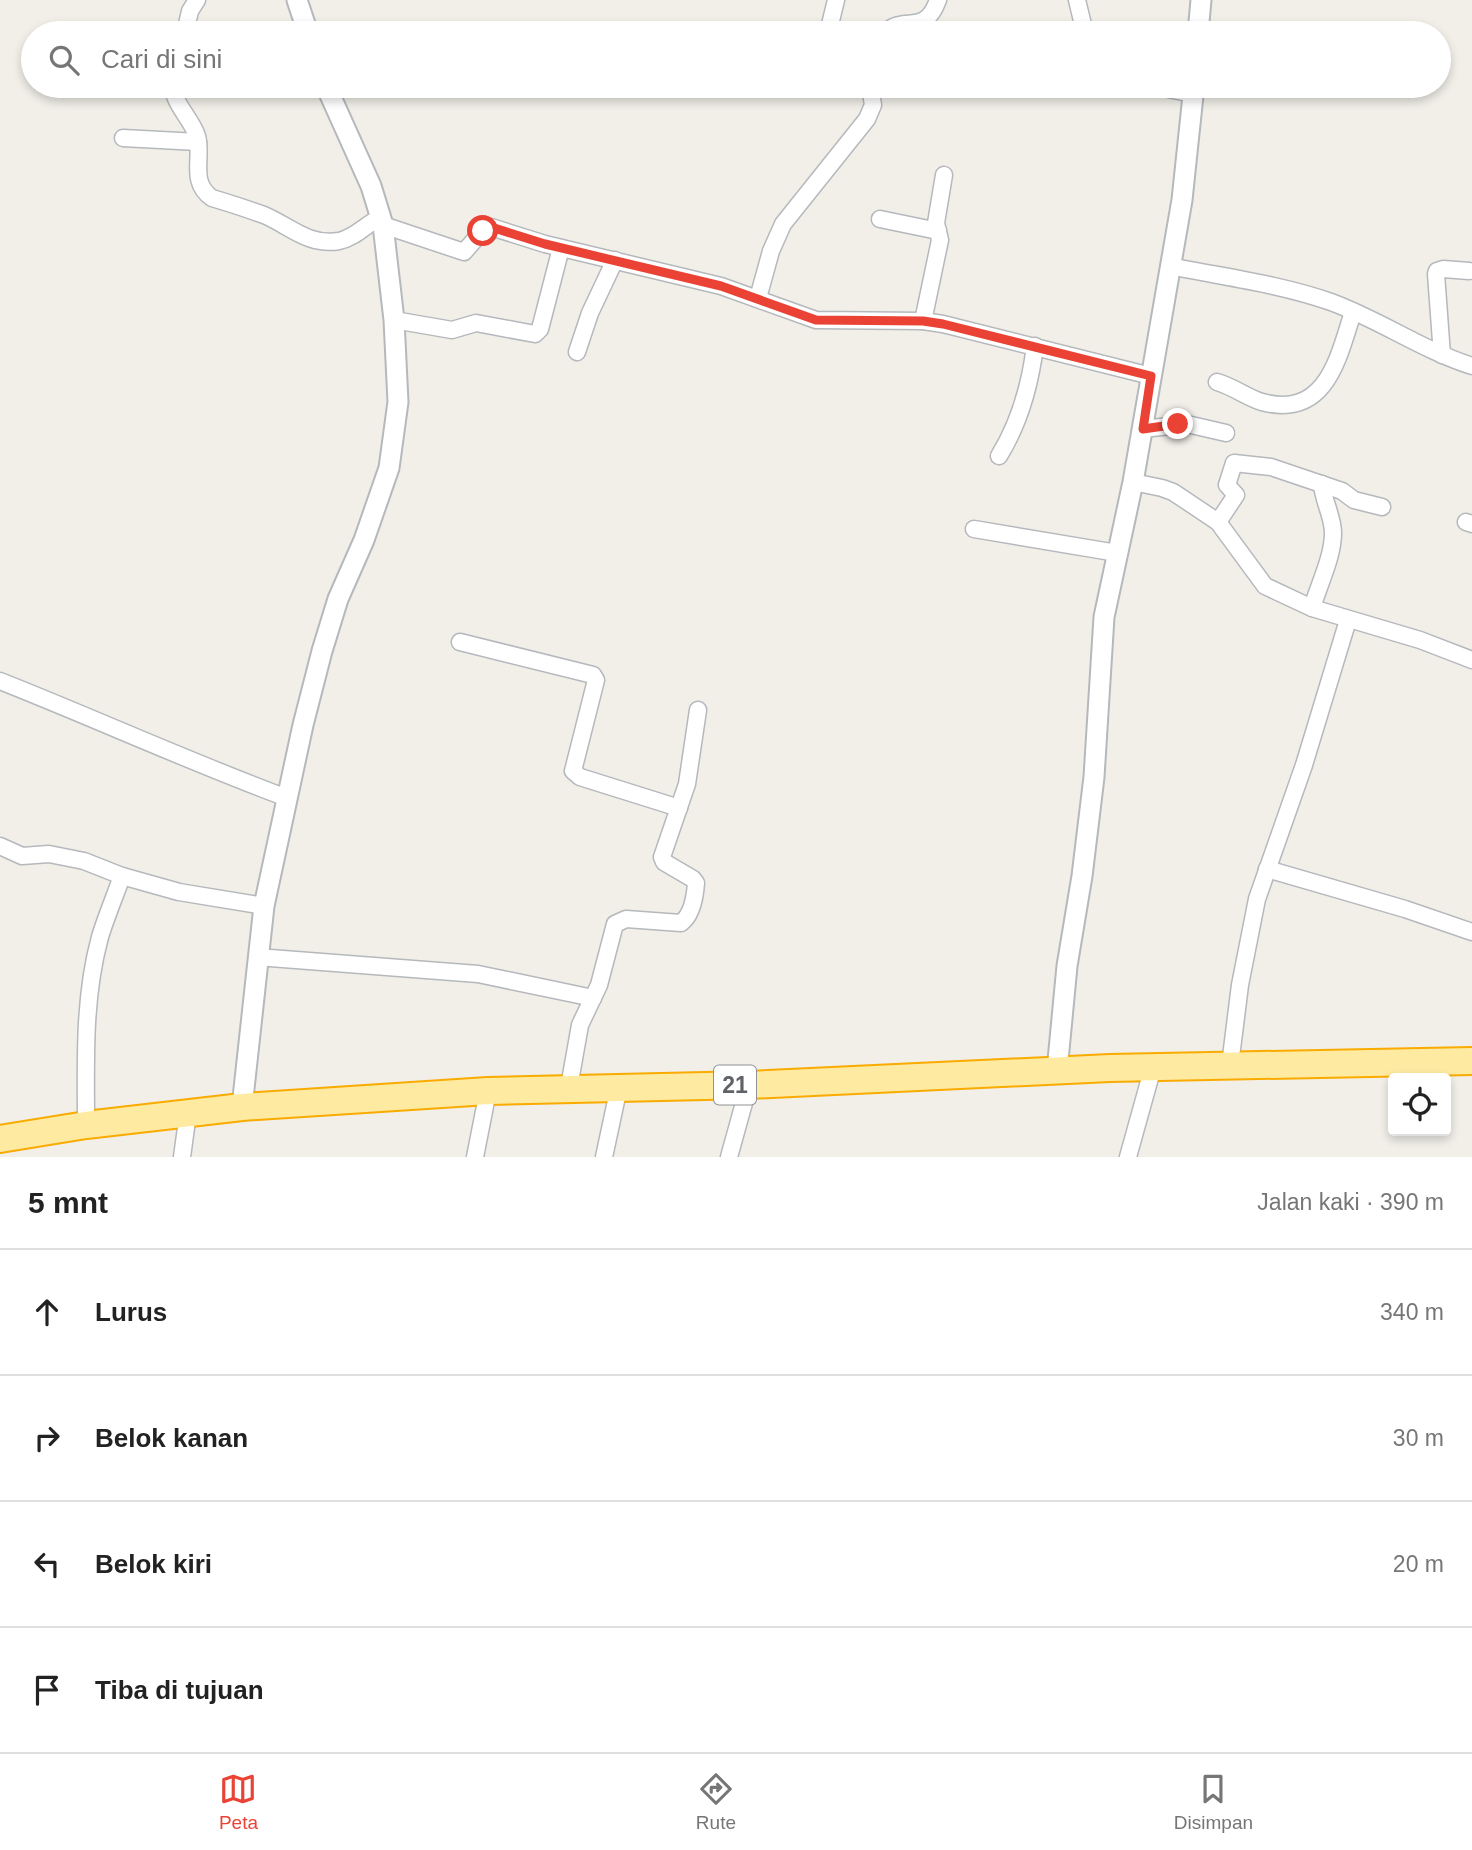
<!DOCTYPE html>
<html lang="id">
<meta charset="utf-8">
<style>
body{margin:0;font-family:Helvetica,sans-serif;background:#f6f6f6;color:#222}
.controls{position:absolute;right:21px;bottom:21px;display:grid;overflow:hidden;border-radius:7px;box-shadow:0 4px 10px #0003}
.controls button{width:63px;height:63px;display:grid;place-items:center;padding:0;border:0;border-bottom:2px solid #e0e0e0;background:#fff;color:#222;font:35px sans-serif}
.stop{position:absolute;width:21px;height:21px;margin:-16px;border:5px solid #ea4335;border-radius:50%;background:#fff}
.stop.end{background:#ea4335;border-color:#fff;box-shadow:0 2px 7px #0008}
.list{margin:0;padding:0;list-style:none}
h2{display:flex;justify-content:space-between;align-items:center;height:91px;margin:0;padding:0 28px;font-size:30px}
h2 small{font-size:23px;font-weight:400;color:#767676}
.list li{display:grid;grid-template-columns:46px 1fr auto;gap:21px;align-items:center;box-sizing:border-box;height:126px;padding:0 28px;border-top:2px solid #e0e0e0}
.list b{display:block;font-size:26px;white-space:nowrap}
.list em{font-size:23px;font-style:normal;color:#767676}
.icon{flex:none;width:38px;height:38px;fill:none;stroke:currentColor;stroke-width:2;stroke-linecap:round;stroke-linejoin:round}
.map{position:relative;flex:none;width:1472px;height:1157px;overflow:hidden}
.search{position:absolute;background:#fff;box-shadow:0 4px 10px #0003;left:21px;right:21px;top:21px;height:77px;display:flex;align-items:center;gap:18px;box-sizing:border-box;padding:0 24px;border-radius:38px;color:#767676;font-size:26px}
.sheet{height:595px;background:#fff}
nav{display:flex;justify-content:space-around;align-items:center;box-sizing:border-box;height:98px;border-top:2px solid #e0e0e0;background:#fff;font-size:19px;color:#767676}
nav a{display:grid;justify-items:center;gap:4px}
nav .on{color:#ea4335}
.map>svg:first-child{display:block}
</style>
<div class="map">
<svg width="1472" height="1157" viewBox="0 0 1472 1157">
<rect width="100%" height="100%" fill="#f1efe8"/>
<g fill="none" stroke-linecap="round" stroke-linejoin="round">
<g stroke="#b5b8bc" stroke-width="19">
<g id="minor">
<polyline points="1077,0 1085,33"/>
<polyline points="185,33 190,11 197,0"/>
<polyline points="828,33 836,0"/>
<path d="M 885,33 C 905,13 924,38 938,0"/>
<path d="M 173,86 C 174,105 191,118 197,136 C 203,158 189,182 212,198 C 229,203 247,209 264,215 C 290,226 308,246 339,241 C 355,238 366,224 381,217"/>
<polyline points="1153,86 1193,94"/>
<polyline points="123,138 198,142"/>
<polyline points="880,219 938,231"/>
<polyline points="383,225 464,252 485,228 491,227 545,244 721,286 816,320 923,321 943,324 1151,376"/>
<path d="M 1170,266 C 1223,277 1280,284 1331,302 C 1380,320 1422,350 1472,366"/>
<polyline points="758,298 771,251 783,224 867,119 873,105 870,86"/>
<polyline points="394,320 452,330 476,323 535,334 540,329 561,248"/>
<polyline points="923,321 940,240 936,223 944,175"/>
<polyline points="577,352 590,313 615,260"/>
<polyline points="1442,355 1436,274 1437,271 1443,269 1469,271"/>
<path d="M 1217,382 C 1234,387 1248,398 1262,402 C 1326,419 1338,359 1353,312"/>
<polyline points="1143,429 1187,424 1226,433"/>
<path d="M 999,456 C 1020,422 1030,386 1035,346"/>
<polyline points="1133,482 1162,488 1173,492 1218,522 1265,586 1312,608 1420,640 1472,660"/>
<polyline points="1218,522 1236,495 1227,485 1234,463 1271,467 1342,491 1354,500 1382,507"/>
<polyline points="1466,522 1472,524"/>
<polyline points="974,529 1117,553"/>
<path d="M 1312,608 C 1319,584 1333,557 1333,533 C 1333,516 1323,501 1322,484"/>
<polyline points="460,642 593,675 596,680 573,771 580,777 679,808"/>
<path d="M 0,681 C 96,719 190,762 287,798"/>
<polyline points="0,846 22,856 49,854 84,861 122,876 179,892 264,906"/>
<polyline points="1267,869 1405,909 1472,932"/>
<polyline points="257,957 478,974 593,998"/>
<polyline points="1230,1065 1240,985 1257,899 1304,765 1348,620"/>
<path d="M 569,1087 L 580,1025 L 599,985 L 615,924 L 626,919 L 681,923 C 692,915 695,897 696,883 L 693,879 L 664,862 L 662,857 L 687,784 L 698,710"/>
<path d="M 86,1125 C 86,1062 83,999 100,937 C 106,917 115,896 122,876"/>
<polyline points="182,1157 188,1113"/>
<polyline points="475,1157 488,1091"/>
<polyline points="604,1157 619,1087"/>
<polyline points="729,1157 749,1085"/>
<polyline points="1128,1157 1153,1067"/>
</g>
</g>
<g stroke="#b5b8bc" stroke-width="23">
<g id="tertiary">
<polyline points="297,0 308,33"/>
<polyline points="1198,33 1201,0"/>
<polyline points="1057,1071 1067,966 1082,876 1094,777 1104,617 1133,482 1182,200 1194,86"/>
<polyline points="242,1107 264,906 303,725 322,651 338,599 364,540 389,468 398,402 394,320 383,225 371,186 326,86"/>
</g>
</g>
<g stroke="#f9ab00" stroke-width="30">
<polyline id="trunk" points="0,1139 86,1125 242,1107 488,1091 749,1085 1110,1068 1472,1061"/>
</g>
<use href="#minor" stroke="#fff" stroke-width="16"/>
<use href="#tertiary" stroke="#fff" stroke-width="19"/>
<use href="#trunk" stroke="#feeaa1" stroke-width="26"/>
</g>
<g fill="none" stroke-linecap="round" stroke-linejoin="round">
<polyline stroke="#ea4335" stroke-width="9" points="483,231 491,227 545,244 721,286 816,320 923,321 943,324 1151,376 1143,429 1178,424"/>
</g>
<g text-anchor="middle" stroke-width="5" stroke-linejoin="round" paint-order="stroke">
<rect fill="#fff" stroke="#8f9295" stroke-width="2" x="714" y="1065.5" width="42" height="39" rx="5"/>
<g font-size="23" font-weight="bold" fill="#5f6368">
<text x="735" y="1093">21</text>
</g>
</g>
</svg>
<div class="controls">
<button><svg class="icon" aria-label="locate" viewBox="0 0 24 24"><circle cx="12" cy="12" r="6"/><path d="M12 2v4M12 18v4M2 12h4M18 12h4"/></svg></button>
</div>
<div class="stop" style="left:483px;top:231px"></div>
<div class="stop end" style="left:1178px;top:424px"></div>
<div class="search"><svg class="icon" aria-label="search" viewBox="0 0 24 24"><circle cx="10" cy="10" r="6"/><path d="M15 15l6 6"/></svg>Cari di sini</div>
</div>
<section class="sheet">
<h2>5 mnt<small>Jalan kaki · 390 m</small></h2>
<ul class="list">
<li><svg class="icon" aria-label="ahead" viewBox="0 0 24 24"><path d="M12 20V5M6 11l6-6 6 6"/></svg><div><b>Lurus</b></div><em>340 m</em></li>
<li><svg class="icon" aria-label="right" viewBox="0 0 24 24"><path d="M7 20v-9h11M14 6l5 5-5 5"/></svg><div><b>Belok kanan</b></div><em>30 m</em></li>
<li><svg class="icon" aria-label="left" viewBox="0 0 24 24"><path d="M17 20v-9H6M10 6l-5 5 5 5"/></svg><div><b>Belok kiri</b></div><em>20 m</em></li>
<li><svg class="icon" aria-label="arrive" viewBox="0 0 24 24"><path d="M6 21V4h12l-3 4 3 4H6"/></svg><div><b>Tiba di tujuan</b></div></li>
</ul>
</section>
<nav>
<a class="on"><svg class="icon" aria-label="map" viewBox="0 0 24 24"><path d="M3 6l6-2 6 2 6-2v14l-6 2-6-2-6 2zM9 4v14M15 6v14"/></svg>Peta</a>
<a><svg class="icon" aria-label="directions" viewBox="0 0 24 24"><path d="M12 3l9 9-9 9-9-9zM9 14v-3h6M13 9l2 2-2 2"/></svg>Rute</a>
<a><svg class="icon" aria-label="saved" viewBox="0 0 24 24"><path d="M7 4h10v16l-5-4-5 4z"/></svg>Disimpan</a>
</nav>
